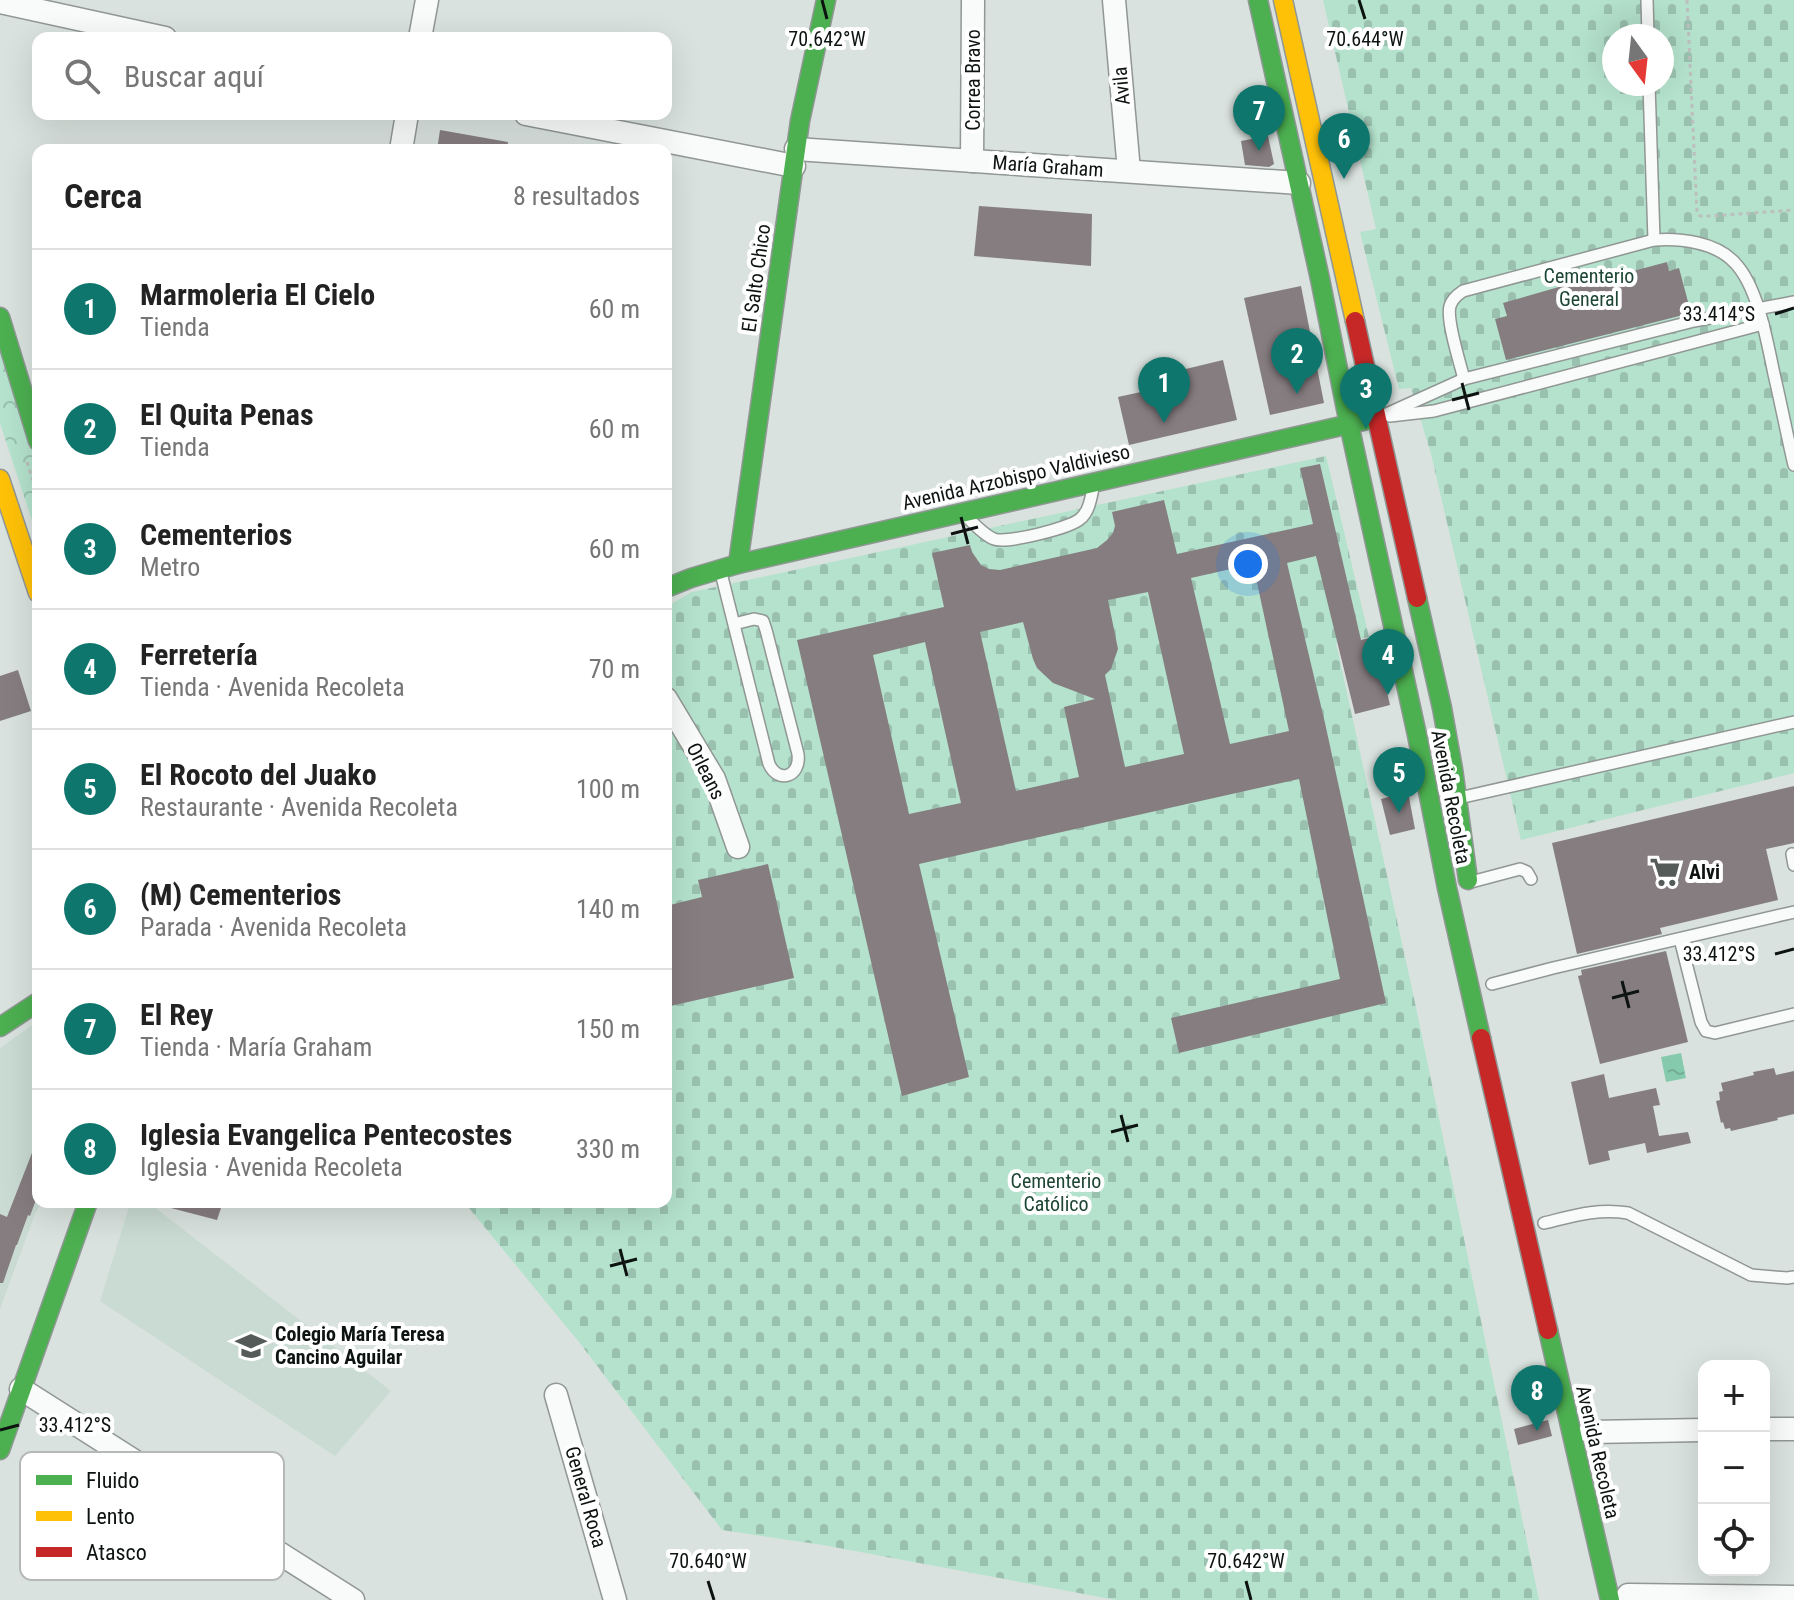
<!DOCTYPE html>
<html lang="es">
<meta charset="utf-8">
<style>
body{margin:0;font-family:"Roboto Condensed",sans-serif;background:#f6f6f6;color:#222}
.controls{position:absolute;right:24px;bottom:24px;display:grid;overflow:hidden;border-radius:16px;box-shadow:0 8px 32px #0002}
.controls button{width:72px;height:72px;display:grid;place-items:center;padding:0;border:0;border-bottom:2px solid #e0e0e0;background:#fff;color:#222;font:40px sans-serif}
.compass{position:absolute;left:1602px;top:24px;width:72px;height:72px;border-radius:50%;background:#fff;box-shadow:0 8px 32px #0002;rotate:165deg}
.you{position:absolute;left:1248px;top:564px;width:28px;height:28px;margin:-20px;border:6px solid #fff;border-radius:50%;background:#1a73e8;box-shadow:0 0 0 12px #1a73e833}
.badge{display:grid;place-items:center;width:52px;height:52px;border-radius:50%;background:#0f766e;color:#fff;font-size:26px;font-weight:700}
.pin{position:absolute;translate:-50% -66px;filter:drop-shadow(0 2px 4px #0008)}
.pin::after{content:'';position:absolute;top:42px;width:28px;height:24px;background:inherit;clip-path:polygon(0 0,100% 0,50% 100%)}
.list{margin:0;padding:0;list-style:none}
h2{display:flex;justify-content:space-between;align-items:center;height:104px;margin:0;padding:0 32px;font-size:34px}
h2 small{font-size:26px;font-weight:400;color:#767676}
.list li{display:grid;grid-template-columns:52px 1fr auto;gap:24px;align-items:center;box-sizing:border-box;height:120px;padding:0 32px;border-top:2px solid #e0e0e0}
.list b{display:block;font-size:30px;white-space:nowrap}
.list p{margin:0;font-size:26px;white-space:nowrap;color:#767676}
.list em{font-size:26px;font-style:normal;color:#767676}
.icon{flex:none;width:44px;height:44px;fill:none;stroke:currentColor;stroke-width:2;stroke-linecap:round;stroke-linejoin:round}
.map{position:relative;flex:none;width:1794px;height:1600px;overflow:hidden}
.search{position:absolute;background:#fff;box-shadow:0 8px 32px #0002;left:32px;top:32px;width:640px;height:88px;display:flex;align-items:center;gap:20px;box-sizing:border-box;padding:0 28px;border-radius:16px;color:#767676;font-size:30px}
.panel{position:absolute;background:#fff;box-shadow:0 8px 32px #0002;left:32px;top:144px;width:640px;height:1064px;border-radius:16px}
.map>svg:first-child{display:block}
</style>
<div class="map">
<svg width="1794" height="1600" viewBox="0 0 1794 1600">
<defs>
<pattern id="cemetery-stones" width="16" height="16" patternUnits="userSpaceOnUse" patternTransform="scale(2)"><rect width="16" height="16" fill="#b4e2cd"/><path d="M2 7V4a2 2 0 0 1 4 0v3zM10 15v-3a2 2 0 0 1 4 0v3z" fill="#9ac1af"/></pattern>
<pattern id="park-crowns" width="20" height="18" patternUnits="userSpaceOnUse" patternTransform="scale(2)"><rect width="20" height="18" fill="#b4e2cd"/><path d="M2 6a3 3 0 1 1 6 0M12 15a3 3 0 1 1 6 0" fill="none" stroke="#9ac1af"/></pattern>
<pattern id="water-ripples" width="26" height="14" patternUnits="userSpaceOnUse" patternTransform="scale(2)"><rect width="26" height="14" fill="#86caad"/><path d="M2 4q2-2 4 0t4 0M15 11q2-2 4 0t4 0" fill="none" stroke="#72ad94"/></pattern>
</defs>
<rect width="100%" height="100%" fill="#d9e2de"/>
<g fill="#c9dbd3">
<polygon points="38,1021 38,1202 42,1202 35,1214 0,1309 0,1048"/>
<polygon points="153,1206 391,1391 335,1456 100,1301 129,1207"/>
</g>
<g fill="url(#cemetery-stones)" fill-rule="evenodd">
<path d="M 1323,0 L 1794,0 L 1794,773 L 1521,840 L 1431,454 L 1411,388 L 1399,389 L 1360,232 L 1376,229 ZM 1614,36 L 1662,36 L 1662,84 L 1614,84 Z"/>
<polygon points="1326,456 1369,637 1336,643 1414,998 1539,1600 1116,1600 823,1545 722,1530 579,1342 464,1202 666,1202 666,607 692,592"/>
</g>
<polygon fill="url(#park-crowns)" points="0,323 27,423 38,457 38,539 0,423"/>
<polygon fill="url(#water-ripples)" points="1681,1053 1686,1078 1666,1082 1661,1057"/>
<g fill="#867d80" fill-rule="evenodd">
<polygon points="440,130 508,142 507,150 437,150"/>
<polygon points="1268,136 1274,164 1269,167 1245,165 1241,141"/>
<polygon points="979,206 1092,214 1091,266 974,256"/>
<polygon points="1667,262 1669,271 1679,268 1691,313 1506,360 1495,319 1507,316 1503,303 1576,282 1577,286"/>
<polygon points="1301,286 1324,403 1270,415 1244,298"/>
<polygon points="1223,360 1237,420 1129,445 1118,397 1168,386 1165,374"/>
<path d="M 1320,464 L 1361,640 L 1373,637 L 1375,639 L 1390,705 L 1355,714 L 1316,556 L 1287,563 L 1325,723 L 1386,1003 L 1179,1053 L 1171,1018 L 1340,979 L 1299,779 L 919,864 L 969,1077 L 902,1096 L 797,640 L 944,607 L 932,553 L 970,545 L 972,552 L 981,565 L 989,569 L 1000,570 L 1097,548 L 1107,540 L 1113,533 L 1115,526 L 1112,512 L 1164,500 L 1177,554 L 1313,524 L 1300,468 ZM 1253,564 L 1289,731 L 1230,744 L 1191,578 ZM 1148,592 L 1184,754 L 1125,767 L 1105,675 L 1111,669 L 1118,649 L 1108,600 ZM 1023,622 L 1033,659 L 1037,668 L 1053,683 L 1095,699 L 1064,707 L 1079,777 L 1016,791 L 980,632 ZM 925,642 L 961,803 L 909,814 L 873,655 Z"/>
<polygon points="18,670 31,711 0,721 0,676"/>
<polygon points="1794,786 1794,843 1766,849 1778,900 1660,928 1662,934 1577,954 1552,843"/>
<polygon points="1408,792 1415,829 1390,835 1381,799"/>
<polygon points="768,864 794,978 666,1007 666,906 702,897 698,880"/>
<polygon points="1666,951 1688,1042 1600,1064 1578,976 1582,975 1581,970"/>
<polygon points="1774,1068 1776,1075 1794,1071 1794,1114 1777,1118 1778,1120 1731,1131 1730,1128 1725,1129 1723,1122 1721,1123 1716,1101 1720,1100 1719,1092 1723,1091 1721,1083 1754,1075 1753,1072"/>
<polygon points="1604,1074 1609,1098 1656,1088 1660,1105 1653,1106 1659,1136 1688,1132 1691,1143 1647,1153 1645,1143 1608,1151 1610,1160 1589,1165 1571,1082"/>
<polygon points="37,1140 38,1194 30,1216 28,1215 17,1245 16,1245 3,1283 0,1283 0,1214 7,1217"/>
<polygon points="168,1202 223,1202 217,1220 167,1207"/>
<polygon points="1548,1420 1552,1436 1518,1445 1514,1429"/>
</g>
<g fill="none" stroke-linecap="round" stroke-linejoin="round">
<g stroke="#909794" stroke-width="14">
<g id="lane">
<polyline points="1647,0 1648,36"/>
<path d="M 1654,240 C 1680,238 1716,242 1735,263 C 1758,287 1767,341 1774,374 C 1781,404 1787,435 1794,465"/>
<path d="M 1464,379 C 1460,363 1446,320 1450,306 C 1452,299 1457,295 1463,291 L 1654,240 L 1649,84"/>
<polyline points="1390,416 1434,411 1763,324"/>
<polyline points="1380,417 1464,379 1694,321 1794,302"/>
<path d="M 965,515 C 973,523 984,535 994,539 C 1006,544 1070,528 1080,519 C 1090,511 1091,496 1094,484"/>
<path d="M 720,569 L 769,764 C 778,784 801,777 798,754 L 766,630 L 763,621 L 754,619 L 734,624"/>
<polyline points="1459,798 1794,722"/>
<polyline points="1792,854 1794,865"/>
<polyline points="1471,882 1520,869 1527,872 1531,879"/>
<polyline points="1680,939 1701,1022 1706,1031 1715,1033 1794,1014"/>
<polyline points="1492,984 1553,968 1794,912"/>
<path d="M 1544,1223 C 1573,1216 1597,1208 1628,1213 L 1751,1275 L 1787,1278 L 1794,1277"/>
</g>
</g>
<g stroke="#909794" stroke-width="25">
<g id="street">
<polyline points="1114,0 1129,171"/>
<polyline points="0,2 165,38"/>
<polyline points="420,38 427,0"/>
<polyline points="526,114 794,166"/>
<polyline points="796,149 1299,183"/>
<polyline points="401,150 407,114"/>
<polyline points="972,161 973,0"/>
<polyline points="666,699 714,779 738,847"/>
<polyline points="21,1389 353,1600"/>
<polyline points="556,1395 615,1600"/>
<polyline points="1764,1429 1794,1429"/>
<polyline points="1590,1432 1704,1430"/>
<polyline points="1628,1595 1794,1597"/>
</g>
</g>
<g stroke="#909794" stroke-width="21">
<g id="fast">
<polyline points="1258,0 1320,279 1349,424 1417,735 1447,888 1481,1038"/>
<polyline points="0,317 38,441"/>
<polyline points="738,564 800,121 826,0"/>
<polyline points="666,588 691,578 738,564 1372,419"/>
<polyline points="1417,598 1442,708 1453,769 1468,880"/>
<polyline points="0,1027 38,1002"/>
<polyline points="1548,1330 1610,1600"/>
<polyline points="0,1450 88,1202"/>
</g>
</g>
<g stroke="#909794" stroke-width="21">
<g id="slow">
<polyline points="1283,0 1355,321"/>
<polyline points="0,479 38,593"/>
</g>
</g>
<g stroke="#909794" stroke-width="21">
<g id="jam">
<polyline points="1355,321 1417,598"/>
<polyline points="1481,1038 1548,1330"/>
</g>
</g>
<g stroke="#bcbfbe" stroke-width="3" stroke-dasharray="4 4" stroke-linecap="butt">
<polyline points="1687,0 1697,213 1700,216 1711,216 1794,210"/>
<polyline points="27,462 38,496"/>
</g>
<use href="#lane" stroke="#f9fbfa" stroke-width="11"/>
<use href="#street" stroke="#f9fbfa" stroke-width="22"/>
<use href="#fast" stroke="#4caf50" stroke-width="18"/>
<use href="#slow" stroke="#ffc107" stroke-width="18"/>
<use href="#jam" stroke="#c62828" stroke-width="18"/>
</g>
<path fill="none" stroke="#0d1310" stroke-width="3" d="M 822,0 L 827,19M 1359,0 L 1365,19M 1775,314 L 1794,308M 1462,383 L 1469,410M 1452,400 L 1479,393M 961,517 L 968,544M 951,534 L 978,527M 1775,954 L 1794,949M 1622,981 L 1629,1008M 1612,998 L 1639,991M 1121,1115 L 1128,1142M 1111,1132 L 1138,1125M 620,1249 L 627,1276M 610,1266 L 637,1259M 0,1430 L 19,1425M 708,1581 L 714,1600M 1246,1581 L 1251,1600"/>
<defs>
<g id="supermarket-bare" transform="scale(2.4)"><path d="M-6-5.5h2.5l.6 2H6L4.5 2H-2.5L-4.4-4H-6ZM-1.5 3.2a1.3 1.3 0 1 0 .1 0ZM3 3.2a1.3 1.3 0 1 0 .1 0Z" fill="#545b58" stroke="#fff" stroke-width="2.5" paint-order="stroke"/></g>
<g id="school-bare" transform="scale(2.4)"><path d="M0-5L7-2L0 1L-7-2ZM-4 1L0 2.5L4 1V4Q0 6-4 4Z" fill="#545b58" stroke="#fff" stroke-width="2.5" paint-order="stroke"/></g>
</defs>
<g fill-rule="evenodd">
<use href="#supermarket-bare" x="1665" y="872"/>
<use href="#school-bare" x="251" y="1346"/>
</g>
<g text-anchor="middle" stroke-width="8" stroke-linejoin="round" paint-order="stroke">
<g font-size="20" fill="#0d1310" stroke="#fff">
<text transform="translate(973 80) rotate(-90)" y="7">Correa Bravo</text>
<text transform="translate(1121 86) rotate(-95)" y="7">Avila</text>
<text transform="translate(1048 166) rotate(4)" y="7">María Graham</text>
<text transform="translate(756 278) rotate(-82)" y="7">El Salto Chico</text>
<text transform="translate(1016 477) rotate(-13)" y="7">Avenida Arzobispo Valdivieso</text>
<text transform="translate(706 771) rotate(63)" y="7">Orleans</text>
<text transform="translate(1451 797) rotate(79)" y="7">Avenida Recoleta</text>
<text transform="translate(1598 1452) rotate(77)" y="7">Avenida Recoleta</text>
<text transform="translate(586 1497) rotate(74)" y="7">General Roca</text>
</g>
<g font-size="20" fill="#1e4635" stroke="#fff">
<text x="1589" y="283">Cementerio<tspan x="1589" dy="23">General</tspan></text>
<text x="1056" y="1188">Cementerio<tspan x="1056" dy="23">Católico</tspan></text>
</g>
<g font-size="20" font-weight="bold" fill="#0d1310" stroke="#fff" text-anchor="start">
<text x="1689" y="879">Alvi</text>
<text x="275" y="1341">Colegio María Teresa<tspan x="275" dy="23">Cancino Aguilar</tspan></text>
</g>
</g>
<rect x="20" y="1452" width="264" height="128" rx="12" fill="#fff" stroke="#b6b8b7" stroke-width="2"/>
<rect x="36" y="1475" width="36" height="10" fill="#4caf50"/>
<rect x="36" y="1511" width="36" height="10" fill="#ffc107"/>
<rect x="36" y="1547" width="36" height="10" fill="#c62828"/>
<g font-size="22" fill="#0d1310">
<text x="86" y="1488">Fluido</text>
<text x="86" y="1524">Lento</text>
<text x="86" y="1560">Atasco</text>
</g>
<g font-size="20" text-anchor="middle" fill="#0d1310" stroke="#fff" stroke-width="8" stroke-linejoin="round" paint-order="stroke">
<text x="827" y="46">70.642°W</text>
<text x="1365" y="46">70.644°W</text>
<text x="1719" y="321">33.414°S</text>
<text x="1719" y="961">33.412°S</text>
<text x="75" y="1432">33.412°S</text>
<text x="708" y="1568">70.640°W</text>
<text x="1246" y="1568">70.642°W</text>
</g>
</svg>
<div class="controls">
<button>+</button>
<button>−</button>
<button><svg class="icon" aria-label="locate" viewBox="0 0 24 24"><circle cx="12" cy="12" r="6"/><path d="M12 2v4M12 18v4M2 12h4M18 12h4"/></svg></button>
</div>
<svg class="compass" viewBox="-18 -18 36 36"><path d="M0-13l5 13h-10z" fill="#e53935"/><path d="M0 13l5-13h-10z" fill="#767676"/></svg>
<div class="you"></div>
<div class="pin badge" style="left:1164px;top:423px">1</div>
<div class="pin badge" style="left:1297px;top:394px">2</div>
<div class="pin badge" style="left:1366px;top:429px">3</div>
<div class="pin badge" style="left:1388px;top:695px">4</div>
<div class="pin badge" style="left:1399px;top:813px">5</div>
<div class="pin badge" style="left:1344px;top:179px">6</div>
<div class="pin badge" style="left:1259px;top:151px">7</div>
<div class="pin badge" style="left:1537px;top:1431px">8</div>
<div class="search"><svg class="icon" aria-label="search" viewBox="0 0 24 24"><circle cx="10" cy="10" r="6"/><path d="M15 15l6 6"/></svg>Buscar aquí</div>
<section class="panel">
<h2>Cerca<small>8 resultados</small></h2>
<ul class="list">
<li><span class="badge">1</span><div><b>Marmoleria El Cielo</b><p>Tienda</p></div><em>60 m</em></li>
<li><span class="badge">2</span><div><b>El Quita Penas</b><p>Tienda</p></div><em>60 m</em></li>
<li><span class="badge">3</span><div><b>Cementerios</b><p>Metro</p></div><em>60 m</em></li>
<li><span class="badge">4</span><div><b>Ferretería</b><p>Tienda · Avenida Recoleta</p></div><em>70 m</em></li>
<li><span class="badge">5</span><div><b>El Rocoto del Juako</b><p>Restaurante · Avenida Recoleta</p></div><em>100 m</em></li>
<li><span class="badge">6</span><div><b>(M) Cementerios</b><p>Parada · Avenida Recoleta</p></div><em>140 m</em></li>
<li><span class="badge">7</span><div><b>El Rey</b><p>Tienda · María Graham</p></div><em>150 m</em></li>
<li><span class="badge">8</span><div><b>Iglesia Evangelica Pentecostes</b><p>Iglesia · Avenida Recoleta</p></div><em>330 m</em></li>
</ul>
</section>
</div>
